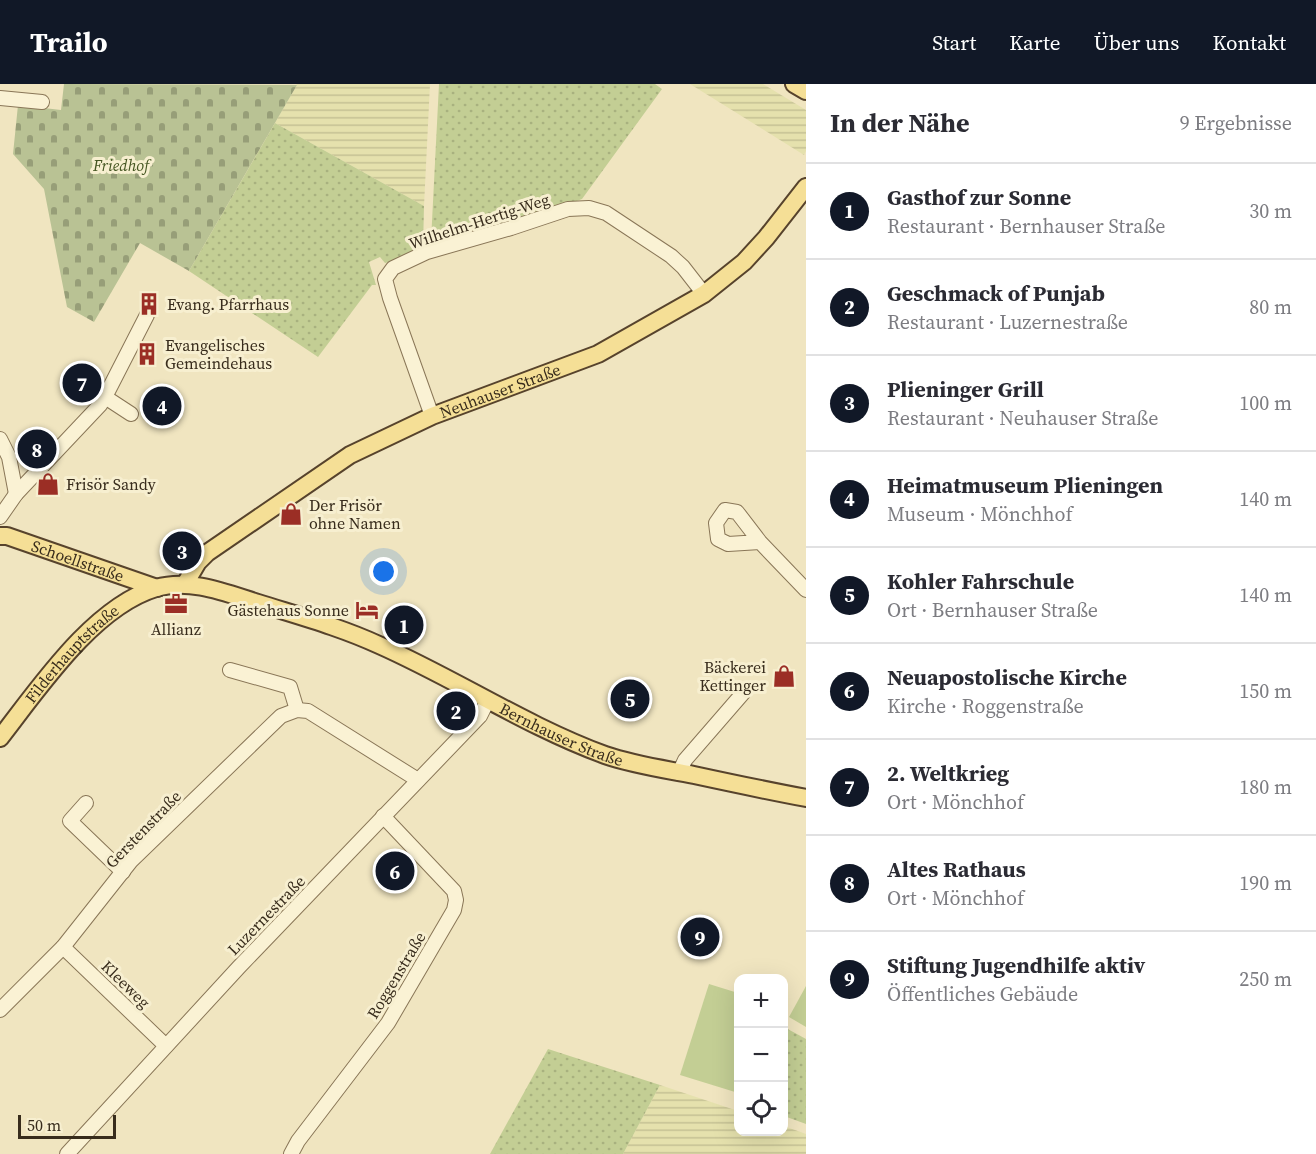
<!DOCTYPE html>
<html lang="de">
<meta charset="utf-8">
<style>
body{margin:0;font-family:"Source Serif 4",serif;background:#f2f2f3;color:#2b2b33}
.controls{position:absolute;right:18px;bottom:18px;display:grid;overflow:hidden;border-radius:12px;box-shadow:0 6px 24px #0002}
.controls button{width:54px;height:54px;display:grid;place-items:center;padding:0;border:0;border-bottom:2px solid #e1e1e2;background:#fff;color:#2b2b33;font:30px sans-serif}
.scale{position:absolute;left:18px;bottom:15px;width:98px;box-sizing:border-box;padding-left:6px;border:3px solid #382c1c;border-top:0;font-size:16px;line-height:21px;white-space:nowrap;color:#382c1c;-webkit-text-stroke:4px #f7efd0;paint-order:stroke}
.you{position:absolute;left:384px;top:488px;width:21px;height:21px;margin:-15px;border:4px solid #fff;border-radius:50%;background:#1a73e8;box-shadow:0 0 0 9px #1a73e833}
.badge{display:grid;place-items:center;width:39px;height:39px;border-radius:50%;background:#111827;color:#fff;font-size:20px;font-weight:700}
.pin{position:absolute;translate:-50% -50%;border:3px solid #fff;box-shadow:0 2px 6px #0006}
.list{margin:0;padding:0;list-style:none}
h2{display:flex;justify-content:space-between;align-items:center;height:78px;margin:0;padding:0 24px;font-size:26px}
h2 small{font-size:20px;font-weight:400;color:#7c7c81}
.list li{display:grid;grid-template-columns:39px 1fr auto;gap:18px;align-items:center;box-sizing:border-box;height:96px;padding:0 24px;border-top:2px solid #e1e1e2}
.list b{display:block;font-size:22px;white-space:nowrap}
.list p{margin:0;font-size:20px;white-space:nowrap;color:#7c7c81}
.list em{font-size:20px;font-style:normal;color:#7c7c81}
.icon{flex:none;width:33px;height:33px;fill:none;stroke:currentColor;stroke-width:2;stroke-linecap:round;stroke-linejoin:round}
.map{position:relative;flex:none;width:806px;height:1070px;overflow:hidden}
header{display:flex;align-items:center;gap:36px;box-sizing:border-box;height:84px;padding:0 30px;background:#111827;color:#fff}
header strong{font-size:28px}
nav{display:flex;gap:33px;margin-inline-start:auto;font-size:21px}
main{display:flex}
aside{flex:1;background:#fff}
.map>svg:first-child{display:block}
</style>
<header>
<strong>Trailo</strong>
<nav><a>Start</a><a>Karte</a><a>Über uns</a><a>Kontakt</a></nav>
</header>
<main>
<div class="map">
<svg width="806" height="1070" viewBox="0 0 806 1070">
<defs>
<pattern id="farmland-rules" width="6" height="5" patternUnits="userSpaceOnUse" patternTransform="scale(1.5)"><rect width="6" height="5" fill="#e5e1ad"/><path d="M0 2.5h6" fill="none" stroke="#c5c194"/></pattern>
<pattern id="green-dots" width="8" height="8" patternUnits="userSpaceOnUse" patternTransform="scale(1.5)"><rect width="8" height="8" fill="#c3ce94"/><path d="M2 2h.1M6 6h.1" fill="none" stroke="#a8b17f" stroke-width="1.8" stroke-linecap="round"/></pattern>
<pattern id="cemetery-stones" width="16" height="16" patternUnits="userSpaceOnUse" patternTransform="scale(1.5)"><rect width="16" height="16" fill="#b9c294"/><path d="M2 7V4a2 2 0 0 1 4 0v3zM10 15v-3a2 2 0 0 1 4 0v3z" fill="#979e78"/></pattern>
</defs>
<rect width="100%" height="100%" fill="#f0e5c0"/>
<g fill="url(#farmland-rules)">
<polygon points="296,0 430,0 424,122 275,39 297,1"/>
<polygon points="690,0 763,0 806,26 806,67 804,71"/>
<polygon points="660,1001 738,1027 738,1048 784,1048 784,1042 806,1050 806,1070 623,1070"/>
</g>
<g fill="url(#green-dots)">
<polygon points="439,0 655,0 662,5 582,115 500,146 474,143 431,157"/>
<polygon points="275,39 424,122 423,165 389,178 385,179 380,173 369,178 376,201 372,201 318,273 189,187"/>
<polygon points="784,943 806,955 806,1040 784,1032"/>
<polygon points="548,965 660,1001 623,1070 490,1070"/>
</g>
<polygon fill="url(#cemetery-stones)" points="64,0 297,1 189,187 140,159 94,238 67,223 44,105 13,70 18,21 61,26"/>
<g fill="#c3ce94">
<polygon points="709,900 738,909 738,999 735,1008 680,991"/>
<polygon points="806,902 806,943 789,933"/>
</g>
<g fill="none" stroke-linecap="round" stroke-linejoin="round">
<g stroke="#897657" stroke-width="16">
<g id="minor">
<polyline points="0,14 42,18"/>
<polyline points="105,313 147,231"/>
<polyline points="432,332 390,214 385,195 393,184 427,168 511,144 568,125 589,124 606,129 671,172 683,183 704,210"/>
<polyline points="0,355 9,373 16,410"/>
<polyline points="0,433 16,410 100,321 105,313 131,330"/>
<polyline points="760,458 728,460 718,455 716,439 725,426 737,428 760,458 806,506"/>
<polyline points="230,586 290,603 297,626"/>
<polyline points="679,689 685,676 744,608"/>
<polyline points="86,719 70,737 123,788"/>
<polyline points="63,863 166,962"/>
<polyline points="0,926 63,863 131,777 281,632 297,626 308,627 418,696"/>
<polyline points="67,1070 239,883 480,632 488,616"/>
<polyline points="291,1070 298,1057 388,939 454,826 456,816 454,807 383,732"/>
</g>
</g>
<g stroke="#57432c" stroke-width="20">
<g id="major">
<polyline points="794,0 806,7"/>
<path id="s1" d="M 0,452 L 7,452 L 157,504"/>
<path id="s2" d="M 185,500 L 198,478 L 207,469 L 350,371 L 432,332 L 598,270 L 704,210 L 744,178 L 766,154 L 806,103"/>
<path id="s3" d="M 0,654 C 39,604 93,523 156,504 C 190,494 226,509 258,519 C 299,532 340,543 379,561 C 456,595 526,642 605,671 C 634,681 664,685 694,691 C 731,699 769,707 806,714"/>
</g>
</g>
<use href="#minor" stroke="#faf2d4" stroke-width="14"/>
<use href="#major" stroke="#f5df96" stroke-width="16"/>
</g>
<defs>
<g id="building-bare" transform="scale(1.8)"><path d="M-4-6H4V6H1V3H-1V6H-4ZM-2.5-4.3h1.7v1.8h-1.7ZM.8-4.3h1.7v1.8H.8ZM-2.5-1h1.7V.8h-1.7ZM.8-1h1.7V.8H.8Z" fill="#9b2e25" stroke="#f7efd0" stroke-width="2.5" paint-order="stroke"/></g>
<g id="shop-bare" transform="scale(1.8)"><path d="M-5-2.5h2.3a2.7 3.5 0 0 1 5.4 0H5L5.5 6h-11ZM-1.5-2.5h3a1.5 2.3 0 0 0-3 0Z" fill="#9b2e25" stroke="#f7efd0" stroke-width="2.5" paint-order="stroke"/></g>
<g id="office-bare" transform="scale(1.8)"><path d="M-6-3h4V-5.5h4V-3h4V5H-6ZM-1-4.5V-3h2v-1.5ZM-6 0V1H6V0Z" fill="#9b2e25" stroke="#f7efd0" stroke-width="2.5" paint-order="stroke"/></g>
<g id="hotel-bare" transform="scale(1.8)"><path d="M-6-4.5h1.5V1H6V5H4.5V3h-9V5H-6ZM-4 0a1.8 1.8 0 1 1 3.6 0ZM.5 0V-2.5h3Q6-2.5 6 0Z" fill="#9b2e25" stroke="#f7efd0" stroke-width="2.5" paint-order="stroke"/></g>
</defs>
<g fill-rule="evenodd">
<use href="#building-bare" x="149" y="220"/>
<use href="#building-bare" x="147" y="270"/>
<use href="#shop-bare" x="48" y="400"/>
<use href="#shop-bare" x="291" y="430"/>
<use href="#office-bare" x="176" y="520"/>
<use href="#hotel-bare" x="367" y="526"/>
<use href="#shop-bare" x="784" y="592"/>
</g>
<g text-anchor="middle" stroke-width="6" stroke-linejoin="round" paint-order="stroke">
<g font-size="16" font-style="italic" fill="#455622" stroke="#f7efd0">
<text x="121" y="87">Friedhof</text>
</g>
<g font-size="16" fill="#382c1c" stroke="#f7efd0">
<text transform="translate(479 137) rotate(-18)" y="6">Wilhelm-Hertig-Weg</text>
<text dy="6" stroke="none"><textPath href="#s2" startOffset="375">Neuhauser Straße</textPath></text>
<text dy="6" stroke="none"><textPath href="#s1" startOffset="82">Schoellstraße</textPath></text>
<text dy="6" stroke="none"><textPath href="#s3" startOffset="111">Filderhauptstraße</textPath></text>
<text dy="6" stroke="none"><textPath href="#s3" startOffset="656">Bernhauser Straße</textPath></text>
<text transform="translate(143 745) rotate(-46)" y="6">Gerstenstraße</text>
<text transform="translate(266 831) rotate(-46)" y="6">Luzernestraße</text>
<text transform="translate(396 891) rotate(-59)" y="6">Roggenstraße</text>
<text transform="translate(126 900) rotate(44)" y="6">Kleeweg</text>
</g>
<g font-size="16" fill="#382c1c" stroke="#f7efd0" text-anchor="start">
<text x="167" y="226">Evang. Pfarrhaus</text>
<text x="165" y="267">Evangelisches<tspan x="165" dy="18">Gemeindehaus</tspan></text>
<text x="66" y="406">Frisör Sandy</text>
<text x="309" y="427">Der Frisör<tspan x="309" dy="18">ohne Namen</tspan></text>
<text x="349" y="532" text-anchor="end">Gästehaus Sonne</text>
<text x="176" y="551" text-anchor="middle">Allianz</text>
<text x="766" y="589" text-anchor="end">Bäckerei<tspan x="766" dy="18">Kettinger</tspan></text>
</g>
</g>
</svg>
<div class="controls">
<button>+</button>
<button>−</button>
<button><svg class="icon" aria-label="locate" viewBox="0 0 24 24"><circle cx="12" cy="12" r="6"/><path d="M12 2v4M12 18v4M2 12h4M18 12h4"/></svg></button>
</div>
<div class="scale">50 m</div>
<div class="you"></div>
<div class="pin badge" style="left:404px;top:541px">1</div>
<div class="pin badge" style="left:456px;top:627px">2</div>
<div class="pin badge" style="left:182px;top:467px">3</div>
<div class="pin badge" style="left:162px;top:322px">4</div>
<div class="pin badge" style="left:630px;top:615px">5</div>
<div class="pin badge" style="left:395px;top:787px">6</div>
<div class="pin badge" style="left:82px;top:299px">7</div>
<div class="pin badge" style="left:37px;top:365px">8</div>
<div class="pin badge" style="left:700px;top:853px">9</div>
</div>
<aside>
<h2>In der Nähe<small>9 Ergebnisse</small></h2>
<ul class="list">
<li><span class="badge">1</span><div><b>Gasthof zur Sonne</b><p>Restaurant · Bernhauser Straße</p></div><em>30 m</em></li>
<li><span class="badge">2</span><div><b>Geschmack of Punjab</b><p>Restaurant · Luzernestraße</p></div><em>80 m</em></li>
<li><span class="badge">3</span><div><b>Plieninger Grill</b><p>Restaurant · Neuhauser Straße</p></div><em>100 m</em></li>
<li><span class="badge">4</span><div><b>Heimatmuseum Plieningen</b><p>Museum · Mönchhof</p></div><em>140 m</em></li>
<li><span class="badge">5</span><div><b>Kohler Fahrschule</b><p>Ort · Bernhauser Straße</p></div><em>140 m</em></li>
<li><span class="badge">6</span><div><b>Neuapostolische Kirche</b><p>Kirche · Roggenstraße</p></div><em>150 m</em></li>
<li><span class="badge">7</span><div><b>2. Weltkrieg</b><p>Ort · Mönchhof</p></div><em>180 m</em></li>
<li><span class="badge">8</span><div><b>Altes Rathaus</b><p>Ort · Mönchhof</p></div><em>190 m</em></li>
<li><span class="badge">9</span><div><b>Stiftung Jugendhilfe aktiv</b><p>Öffentliches Gebäude</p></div><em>250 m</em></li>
</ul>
</aside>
</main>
